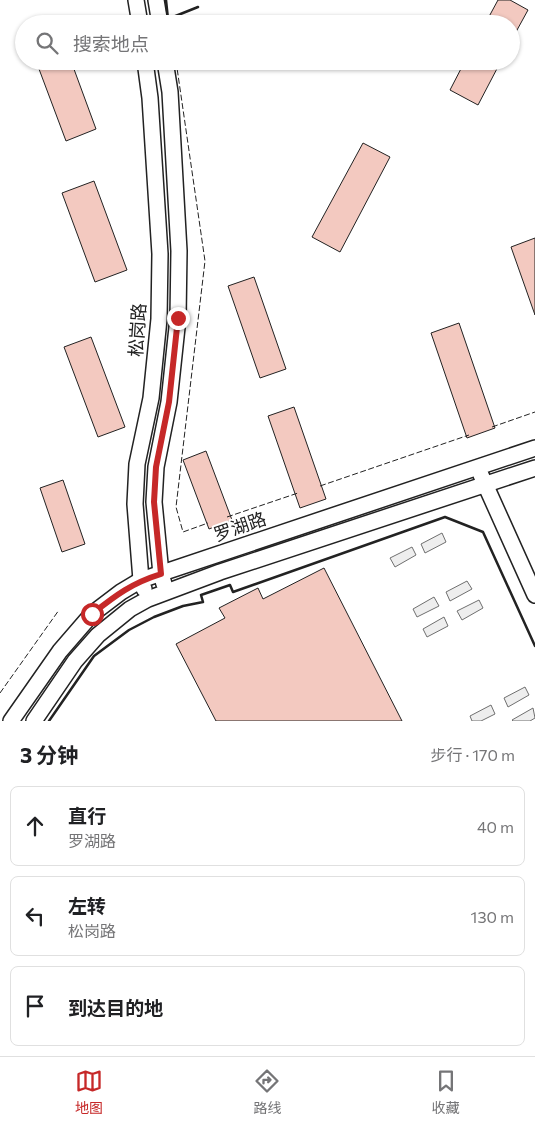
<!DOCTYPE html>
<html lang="zh">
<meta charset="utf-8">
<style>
body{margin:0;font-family:Commissioner,"Noto Sans SC",sans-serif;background:#f6f6f6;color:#202124}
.stop{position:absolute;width:15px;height:15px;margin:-11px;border:4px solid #c62828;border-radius:50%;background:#fff}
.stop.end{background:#c62828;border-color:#fff;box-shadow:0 1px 5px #0008}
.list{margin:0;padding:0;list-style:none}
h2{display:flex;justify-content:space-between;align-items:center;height:65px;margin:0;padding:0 20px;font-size:21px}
h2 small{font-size:16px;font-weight:400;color:#757577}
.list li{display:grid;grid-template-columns:32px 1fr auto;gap:15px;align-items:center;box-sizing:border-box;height:80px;margin:0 10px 10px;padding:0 10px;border:1px solid #e0e0e0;border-radius:8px}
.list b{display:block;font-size:19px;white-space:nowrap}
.list p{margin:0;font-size:16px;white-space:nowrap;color:#757577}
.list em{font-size:16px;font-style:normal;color:#757577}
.icon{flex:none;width:28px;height:28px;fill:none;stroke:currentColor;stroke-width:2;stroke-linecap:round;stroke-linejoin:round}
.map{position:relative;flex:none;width:535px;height:721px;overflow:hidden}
.search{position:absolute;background:#fff;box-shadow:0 1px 4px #0004;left:15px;right:15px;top:15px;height:55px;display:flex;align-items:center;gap:12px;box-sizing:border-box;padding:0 18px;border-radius:28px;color:#757577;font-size:19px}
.sheet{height:335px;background:#fff}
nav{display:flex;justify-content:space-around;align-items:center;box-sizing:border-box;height:70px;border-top:1px solid #e0e0e0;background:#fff;font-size:14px;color:#757577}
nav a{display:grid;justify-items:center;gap:2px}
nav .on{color:#c62828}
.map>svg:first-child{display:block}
</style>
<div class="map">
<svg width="535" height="721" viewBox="0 0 535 721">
<rect width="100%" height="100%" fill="#fff"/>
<g fill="#eee" stroke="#6f6f6f">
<polygon points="442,533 446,542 425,553 421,544"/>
<polygon points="412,547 416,555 395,567 390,558"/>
<polygon points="467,581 472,589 450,601 446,592"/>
<polygon points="434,597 439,606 417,617 413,609"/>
<polygon points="479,600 483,608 462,620 457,611"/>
<polygon points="444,617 448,626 427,637 423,629"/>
<polygon points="525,687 529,695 508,707 504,698"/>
<polygon points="491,705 495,714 481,721 472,721 470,716"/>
<polygon points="533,708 535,718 530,721 513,721 512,720"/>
</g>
<g fill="#f3c9c0" stroke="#222">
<polygon points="498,0 510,0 528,10 511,41 511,24 485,24"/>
<polygon points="36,61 71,61 96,129 66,141"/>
<polygon points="465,61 501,61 478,105 450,90"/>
<polygon points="363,143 390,157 340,252 312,237"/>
<polygon points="94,181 127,270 95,282 62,193"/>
<polygon points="535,238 535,315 511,247"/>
<polygon points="254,277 286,369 260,378 228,286"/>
<polygon points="459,323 495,428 467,438 431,333"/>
<polygon points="91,337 125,427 98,437 64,347"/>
<polygon points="294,407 326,499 300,508 268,416"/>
<polygon points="206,451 232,520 209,529 183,460"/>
<polygon points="63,480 85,544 62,552 40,488"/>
<polygon points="324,568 402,721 216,721 176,644 225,618 219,608 258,588 263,599"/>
</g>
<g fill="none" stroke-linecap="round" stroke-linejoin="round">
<g stroke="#222" stroke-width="18">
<g id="minor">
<polyline points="136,0 140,24"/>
<polyline points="156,0 160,24"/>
<polyline points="481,475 535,595"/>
<polyline points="164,584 161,574 154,502 156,467 169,402 178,318 179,251 170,92 165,61"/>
<polyline points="144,589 141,580 135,504 137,464 151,398 159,319 160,254 150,98 145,61"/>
<polyline points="11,721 60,651 92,614 121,592 141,580 535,448"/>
<polyline points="34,721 75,661 98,635 130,609 148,599 220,572 535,468"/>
</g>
</g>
<use href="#minor" stroke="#fff" stroke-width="15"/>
<g stroke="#222" stroke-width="1" stroke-dasharray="6 2.5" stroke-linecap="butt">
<polyline points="176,61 205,261 176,507 183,532 208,523"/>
<polyline points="492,427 535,412"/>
<polyline points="320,486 469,435"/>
<polyline points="227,517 298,493"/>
<polyline points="0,693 59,610"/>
</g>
<g stroke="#222" stroke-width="2.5">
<polyline points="166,0 168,19 198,7"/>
<polyline points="49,721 94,656 129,630 154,617 183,606 203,602 201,595 230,585 233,592 445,517 483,532 535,646"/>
</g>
</g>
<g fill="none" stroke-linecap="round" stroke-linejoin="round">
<path stroke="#c62828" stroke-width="6" d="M 92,614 C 116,595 132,583 161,574 L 154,502 L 156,467 L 169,402 L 178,318"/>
</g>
<g text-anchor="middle" stroke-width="4" stroke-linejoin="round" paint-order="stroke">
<g font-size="18" fill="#222" stroke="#fff">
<text transform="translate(138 330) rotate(-86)" y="6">松岗路</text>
<text transform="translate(240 527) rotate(-19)" y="6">罗湖路</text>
</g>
</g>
</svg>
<div class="stop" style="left:92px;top:614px"></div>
<div class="stop end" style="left:178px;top:318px"></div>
<div class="search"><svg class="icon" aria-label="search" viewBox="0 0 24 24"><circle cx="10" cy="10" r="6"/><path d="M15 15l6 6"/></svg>搜索地点</div>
</div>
<section class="sheet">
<h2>3 分钟<small>步行 · 170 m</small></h2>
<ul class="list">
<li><svg class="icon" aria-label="ahead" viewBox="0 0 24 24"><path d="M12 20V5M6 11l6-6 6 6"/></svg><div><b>直行</b><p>罗湖路</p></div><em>40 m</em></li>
<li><svg class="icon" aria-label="left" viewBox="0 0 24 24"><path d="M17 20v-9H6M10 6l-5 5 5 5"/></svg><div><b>左转</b><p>松岗路</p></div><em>130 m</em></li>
<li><svg class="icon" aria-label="arrive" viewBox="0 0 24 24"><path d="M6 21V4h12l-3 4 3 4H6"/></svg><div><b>到达目的地</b></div></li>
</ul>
</section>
<nav>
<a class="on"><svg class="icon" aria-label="map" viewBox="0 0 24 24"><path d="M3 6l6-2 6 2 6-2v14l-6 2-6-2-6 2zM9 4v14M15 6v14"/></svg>地图</a>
<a><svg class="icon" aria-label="directions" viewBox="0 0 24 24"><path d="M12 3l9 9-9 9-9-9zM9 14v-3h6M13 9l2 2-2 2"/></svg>路线</a>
<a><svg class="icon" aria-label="saved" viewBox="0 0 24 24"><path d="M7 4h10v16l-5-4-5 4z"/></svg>收藏</a>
</nav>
